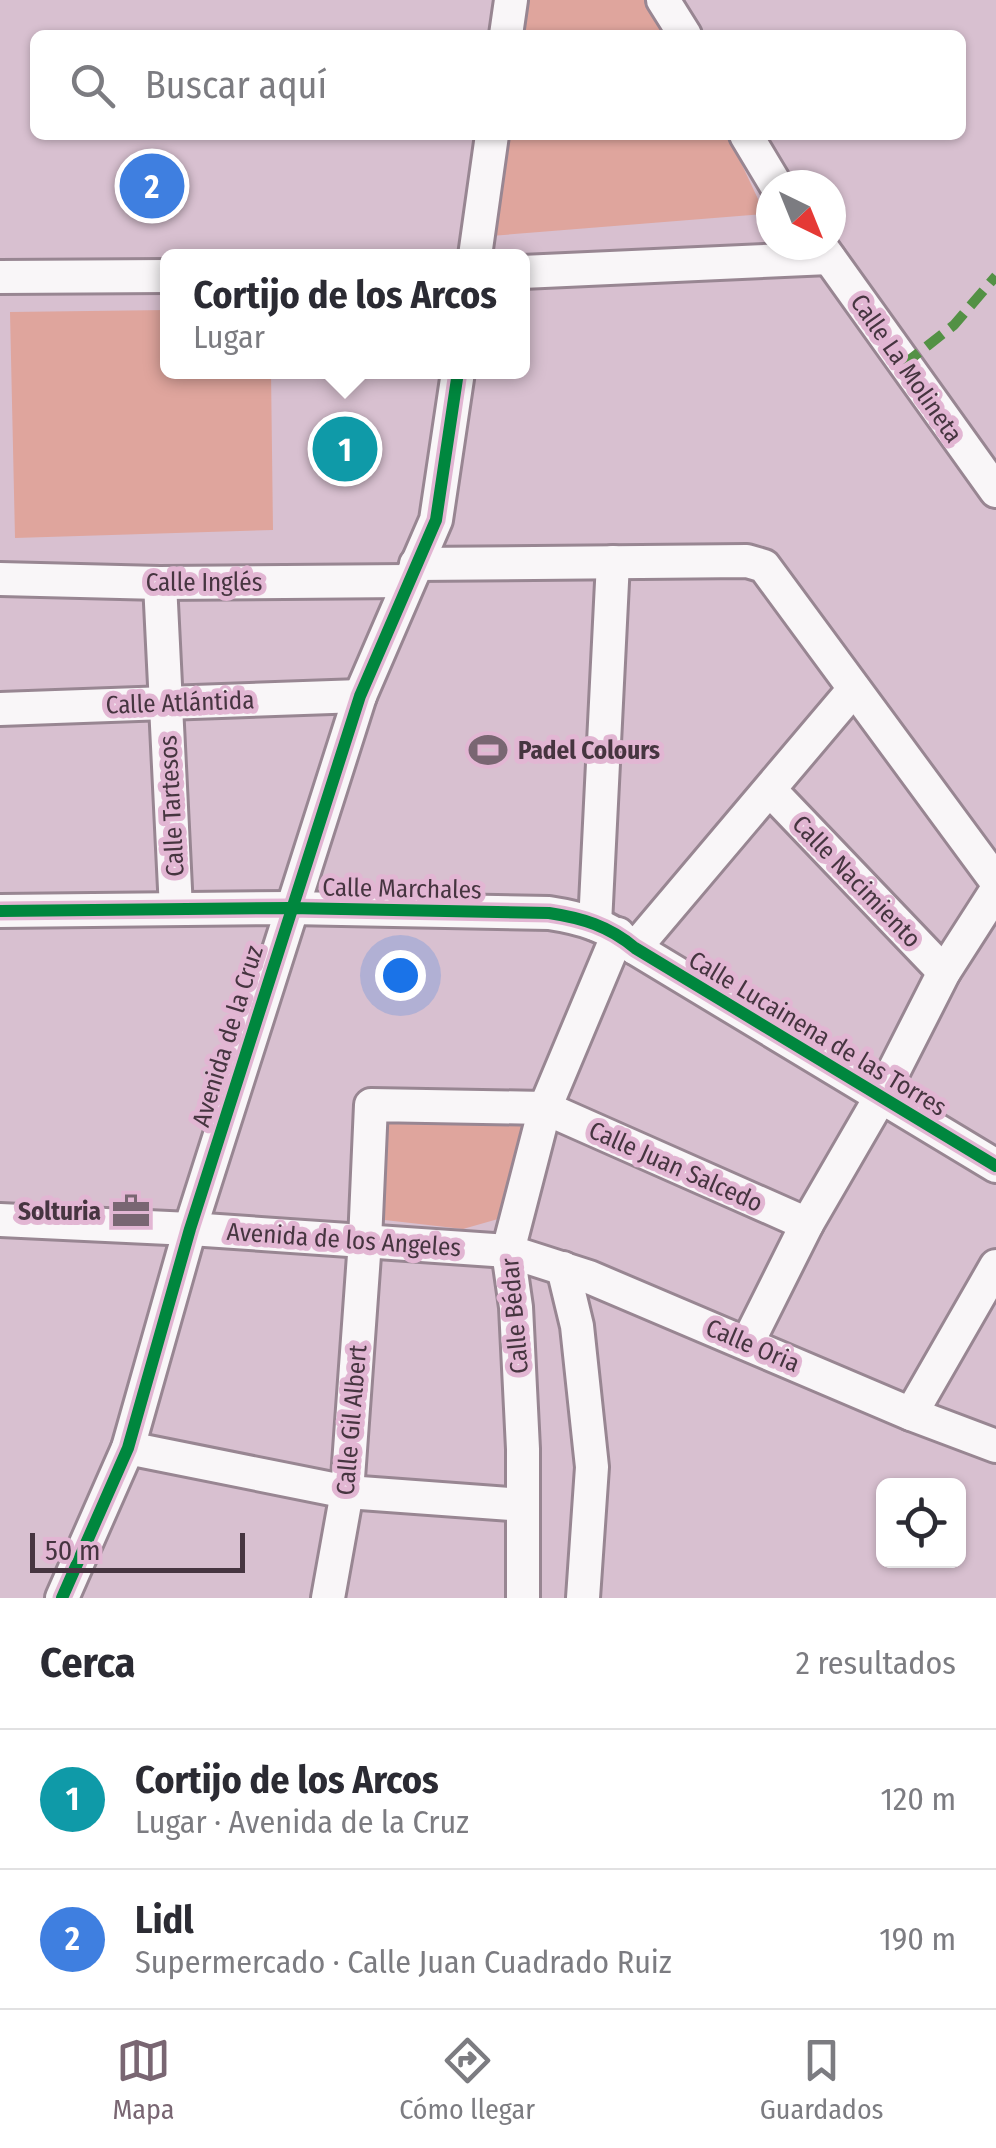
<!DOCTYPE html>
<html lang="es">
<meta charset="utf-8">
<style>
body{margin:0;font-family:"Fira Sans Condensed",sans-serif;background:#f7f7f7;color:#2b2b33}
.controls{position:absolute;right:30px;bottom:30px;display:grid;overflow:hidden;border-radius:15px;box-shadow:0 2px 8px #0004}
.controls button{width:90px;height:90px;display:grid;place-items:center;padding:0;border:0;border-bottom:2px solid #e1e1e2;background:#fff;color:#2b2b33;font:50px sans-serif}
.compass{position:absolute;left:756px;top:170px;width:90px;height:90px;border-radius:50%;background:#fff;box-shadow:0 2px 8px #0004;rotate:137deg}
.scale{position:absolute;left:30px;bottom:25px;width:215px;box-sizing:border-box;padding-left:10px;border:5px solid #463540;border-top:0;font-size:28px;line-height:35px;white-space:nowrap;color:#463540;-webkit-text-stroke:8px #e2b6d3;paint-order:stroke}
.you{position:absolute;left:400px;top:975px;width:35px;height:35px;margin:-25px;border:8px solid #fff;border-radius:50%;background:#1a73e8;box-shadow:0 0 0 15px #1a73e833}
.badge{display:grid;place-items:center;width:65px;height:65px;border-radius:50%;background:#796672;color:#fff;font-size:32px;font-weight:700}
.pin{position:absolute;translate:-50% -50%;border:5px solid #fff;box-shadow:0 2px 10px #0006}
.popup{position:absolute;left:160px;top:249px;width:370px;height:130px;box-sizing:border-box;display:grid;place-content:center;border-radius:15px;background:#fff;filter:drop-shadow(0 2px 8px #0005);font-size:32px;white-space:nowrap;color:#7c7c81}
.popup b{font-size:38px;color:#2b2b33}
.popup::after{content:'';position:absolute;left:50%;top:100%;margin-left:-20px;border:20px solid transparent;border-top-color:#fff}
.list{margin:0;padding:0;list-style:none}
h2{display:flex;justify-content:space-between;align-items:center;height:130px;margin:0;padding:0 40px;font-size:42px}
h2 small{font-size:32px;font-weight:400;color:#7c7c81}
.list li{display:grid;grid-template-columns:65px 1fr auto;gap:30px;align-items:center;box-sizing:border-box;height:140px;padding:0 40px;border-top:2px solid #e1e1e2}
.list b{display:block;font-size:38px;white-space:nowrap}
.list p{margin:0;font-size:32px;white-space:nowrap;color:#7c7c81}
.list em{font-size:32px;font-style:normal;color:#7c7c81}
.icon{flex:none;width:55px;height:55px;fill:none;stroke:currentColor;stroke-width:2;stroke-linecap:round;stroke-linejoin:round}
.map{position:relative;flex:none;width:996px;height:1598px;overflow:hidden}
.search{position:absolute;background:#fff;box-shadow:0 2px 8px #0004;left:30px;right:30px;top:30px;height:110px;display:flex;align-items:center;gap:25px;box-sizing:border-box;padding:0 35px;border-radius:15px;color:#7c7c81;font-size:38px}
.sheet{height:410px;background:#fff}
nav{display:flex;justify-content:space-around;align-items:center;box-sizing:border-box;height:140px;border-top:2px solid #e1e1e2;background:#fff;font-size:28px;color:#7c7c81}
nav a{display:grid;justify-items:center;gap:5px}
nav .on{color:#796672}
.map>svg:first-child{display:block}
</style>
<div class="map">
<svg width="996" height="1598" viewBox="0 0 996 1598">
<rect width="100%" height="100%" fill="#d8c0d0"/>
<g fill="#dfa59d">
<polygon points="520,0 663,0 681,35 513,35"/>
<polygon points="496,135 728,135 765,214 478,237"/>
<polygon points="167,310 168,372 271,372 273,530 15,538 10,312"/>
<polygon points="371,1105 531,1117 498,1219 463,1229 376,1219"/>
</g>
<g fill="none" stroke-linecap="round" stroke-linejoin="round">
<g stroke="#988692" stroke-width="38">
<g id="minor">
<polyline points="663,0 685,35"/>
<polyline points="506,35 511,0"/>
<polyline points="746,135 776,185"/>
<polyline points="820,245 996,491"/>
<polyline points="475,256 492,135"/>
<polyline points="522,272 829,258"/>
<polyline points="0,277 168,276"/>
<polyline points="416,564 747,561 764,566 996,881"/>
<polyline points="0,579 160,583 408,581"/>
<polyline points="160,583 176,909"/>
<polyline points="0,709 360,696"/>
<polyline points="770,790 944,972"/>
<path d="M 0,911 L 290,908 L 549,913 C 582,918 609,926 635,948 L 996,1166"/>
<polyline points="595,924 613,562"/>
<polyline points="635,948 854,689"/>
<polyline points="0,1220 190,1229 508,1251 589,1277 911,1414 996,1446"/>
<polyline points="563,1268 577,1326 592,1467 583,1598"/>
<polyline points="748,1342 807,1224 880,1098 944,972 996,891"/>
<polyline points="911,1414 996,1266"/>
<polyline points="128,1448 347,1492 523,1505"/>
<polyline points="62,1598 128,1448 190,1229 360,696 436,520 458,372"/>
<polyline points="328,1598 347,1492 365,1241 371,1105 545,1108 807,1224"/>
<polyline points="523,1598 523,1449 516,1307 508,1251 545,1108 618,934"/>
</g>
</g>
<use href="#minor" stroke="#f9f6f8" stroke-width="32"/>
<polyline stroke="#539145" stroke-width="10" stroke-dasharray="20 10" stroke-linecap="butt" points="903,365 954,325 996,276"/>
<g stroke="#e2b6d3" stroke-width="19">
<g id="cycleway">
<path d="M 0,911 L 290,908 L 549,913 C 582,918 609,926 635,948 L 996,1166"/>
<polyline points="62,1598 128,1448 190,1229 360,696 436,520 458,372"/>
</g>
</g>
<use href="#cycleway" stroke="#00873e" stroke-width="12"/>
</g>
<defs>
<g id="stadium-bare" transform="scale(3)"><path d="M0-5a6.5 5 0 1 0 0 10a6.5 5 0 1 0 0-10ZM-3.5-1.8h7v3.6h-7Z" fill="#796672" stroke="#e2b6d3" stroke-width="2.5" paint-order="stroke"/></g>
<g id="office-bare" transform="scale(3)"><path d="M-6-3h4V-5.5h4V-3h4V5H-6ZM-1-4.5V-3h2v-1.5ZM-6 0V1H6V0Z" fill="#796672" stroke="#e2b6d3" stroke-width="2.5" paint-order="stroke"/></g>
</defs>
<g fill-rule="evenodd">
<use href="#stadium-bare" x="488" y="750"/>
<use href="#office-bare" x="131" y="1211"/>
</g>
<g text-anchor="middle" stroke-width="10" stroke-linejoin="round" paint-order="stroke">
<g font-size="25" fill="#463540" stroke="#e2b6d3">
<text transform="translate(907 368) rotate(55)" y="9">Calle La Molineta</text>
<text x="204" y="591">Calle Inglés</text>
<text transform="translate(180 702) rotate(-2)" y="9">Calle Atlántida</text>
<text transform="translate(171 806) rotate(-93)" y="9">Calle Tartesos</text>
<text transform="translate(857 881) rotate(46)" y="9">Calle Nacimiento</text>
<text transform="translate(402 888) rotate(1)" y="9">Calle Marchales</text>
<text transform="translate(818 1033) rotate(31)" y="9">Calle Lucainena de las Torres</text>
<text transform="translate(227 1036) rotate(-73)" y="9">Avenida de la Cruz</text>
<text transform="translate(676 1166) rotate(24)" y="9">Calle Juan Salcedo</text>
<text transform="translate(344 1239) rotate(4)" y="9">Avenida de los Angeles</text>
<text transform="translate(514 1316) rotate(-95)" y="9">Calle Bédar</text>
<text transform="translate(753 1345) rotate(23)" y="9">Calle Oria</text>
<text transform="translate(351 1420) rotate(-85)" y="9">Calle Gil Albert</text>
</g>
<g font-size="25" font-weight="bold" fill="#463540" stroke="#e2b6d3" text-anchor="start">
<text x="518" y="759">Padel Colours</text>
<text x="101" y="1220" text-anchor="end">Solturia</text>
</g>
</g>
</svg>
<div class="controls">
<button><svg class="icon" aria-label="locate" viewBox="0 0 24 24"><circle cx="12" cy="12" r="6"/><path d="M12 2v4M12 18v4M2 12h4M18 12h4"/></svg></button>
</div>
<svg class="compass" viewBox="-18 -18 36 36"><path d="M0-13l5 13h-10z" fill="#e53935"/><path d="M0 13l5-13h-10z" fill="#7c7c81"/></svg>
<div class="scale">50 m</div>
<div class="you"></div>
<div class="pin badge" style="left:345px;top:449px;background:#0f9aa8">1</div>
<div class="popup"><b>Cortijo de los Arcos</b>Lugar</div>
<div class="pin badge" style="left:152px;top:186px;background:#3f7fe0">2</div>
<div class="search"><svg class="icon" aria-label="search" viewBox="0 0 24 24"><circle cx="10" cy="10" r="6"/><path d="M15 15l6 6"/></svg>Buscar aquí</div>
</div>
<section class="sheet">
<h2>Cerca<small>2 resultados</small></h2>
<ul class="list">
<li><span class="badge" style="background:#0f9aa8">1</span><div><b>Cortijo de los Arcos</b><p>Lugar · Avenida de la Cruz</p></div><em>120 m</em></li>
<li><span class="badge" style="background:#3f7fe0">2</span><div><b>Lidl</b><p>Supermercado · Calle Juan Cuadrado Ruiz</p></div><em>190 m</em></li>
</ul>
</section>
<nav>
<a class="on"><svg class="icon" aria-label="map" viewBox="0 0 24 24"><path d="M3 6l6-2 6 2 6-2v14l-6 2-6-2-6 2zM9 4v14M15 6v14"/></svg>Mapa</a>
<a><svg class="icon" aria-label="directions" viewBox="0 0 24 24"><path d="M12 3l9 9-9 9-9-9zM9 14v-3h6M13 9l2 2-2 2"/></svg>Cómo llegar</a>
<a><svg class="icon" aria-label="saved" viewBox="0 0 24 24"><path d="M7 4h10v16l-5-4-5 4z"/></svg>Guardados</a>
</nav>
